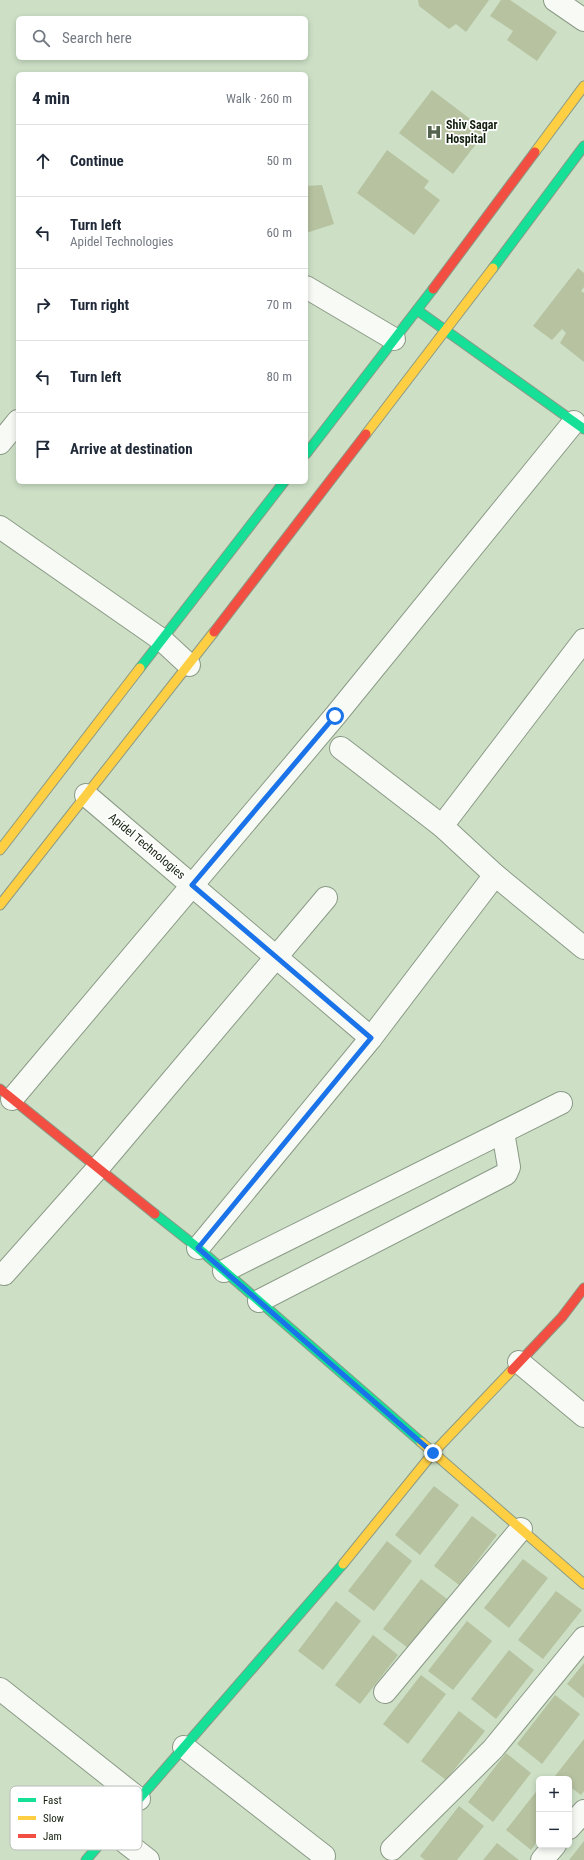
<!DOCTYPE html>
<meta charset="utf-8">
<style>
body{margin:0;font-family:"Roboto Condensed",sans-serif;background:#f2f2f3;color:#1f2937}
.controls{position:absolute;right:12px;bottom:12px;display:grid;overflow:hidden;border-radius:6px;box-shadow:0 2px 6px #0003}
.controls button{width:36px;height:36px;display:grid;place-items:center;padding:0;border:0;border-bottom:1px solid #e0e1e3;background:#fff;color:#1f2937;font:20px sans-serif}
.stop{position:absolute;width:12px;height:12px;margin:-9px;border:3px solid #1a73e8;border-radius:50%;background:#fff}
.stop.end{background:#1a73e8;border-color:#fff;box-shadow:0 1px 4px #0008}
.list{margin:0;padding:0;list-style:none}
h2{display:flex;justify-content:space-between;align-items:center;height:52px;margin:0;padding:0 16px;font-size:17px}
h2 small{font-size:13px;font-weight:400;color:#747a83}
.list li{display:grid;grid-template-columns:26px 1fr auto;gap:12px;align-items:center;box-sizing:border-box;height:72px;padding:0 16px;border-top:1px solid #e0e1e3}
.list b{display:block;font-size:15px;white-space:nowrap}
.list p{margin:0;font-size:13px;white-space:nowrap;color:#747a83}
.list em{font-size:13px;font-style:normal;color:#747a83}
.icon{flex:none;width:22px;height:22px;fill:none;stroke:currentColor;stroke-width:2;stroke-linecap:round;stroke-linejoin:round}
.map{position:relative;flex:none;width:584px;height:1860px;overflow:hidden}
.search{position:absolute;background:#fff;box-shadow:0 2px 6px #0003;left:16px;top:16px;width:292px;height:44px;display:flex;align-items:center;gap:10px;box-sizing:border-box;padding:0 14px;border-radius:6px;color:#747a83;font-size:15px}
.panel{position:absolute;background:#fff;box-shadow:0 2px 6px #0003;left:16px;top:72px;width:292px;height:412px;border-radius:6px}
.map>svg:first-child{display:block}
</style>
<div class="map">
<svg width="584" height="1860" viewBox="0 0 584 1860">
<rect width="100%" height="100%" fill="#cde0c6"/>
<g fill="#b6c2a0">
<polygon points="418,0 489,0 466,32 456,24 449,29 419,6"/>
<polygon points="501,0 510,0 557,32 537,61 507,40 513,31 490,16"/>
<polygon points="432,90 486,131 453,174 399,133"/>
<polygon points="387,150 429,181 424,188 440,200 414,235 357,193"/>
<polygon points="322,185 334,224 306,233 306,186"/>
<polygon points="578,268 584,273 584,287 581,291 584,293 584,362 560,343 566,333 562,329 552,340 533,326"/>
<polygon points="434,1486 459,1505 420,1555 395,1535"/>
<polygon points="472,1516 497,1535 459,1585 434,1566"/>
<polygon points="387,1541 412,1561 374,1611 348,1591"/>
<polygon points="523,1559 548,1578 509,1628 484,1608"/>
<polygon points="421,1579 447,1599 408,1648 383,1629"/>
<polygon points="556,1591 582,1610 543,1659 518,1640"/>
<polygon points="336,1601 361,1621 323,1670 298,1651"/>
<polygon points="467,1621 492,1641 453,1690 428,1671"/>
<polygon points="373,1635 398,1655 360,1704 335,1685"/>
<polygon points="509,1650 534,1670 496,1719 471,1699"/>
<polygon points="584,1663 584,1698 567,1684"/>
<polygon points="421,1675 446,1694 408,1744 383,1724"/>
<polygon points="555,1695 580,1714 542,1764 517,1744"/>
<polygon points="459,1711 485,1731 446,1780 421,1761"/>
<polygon points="584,1739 584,1791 581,1795 569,1786 569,1779 559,1779 555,1776"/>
<polygon points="506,1753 531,1773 493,1822 468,1802"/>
<polygon points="539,1788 539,1839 531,1850 506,1830"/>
<polygon points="459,1806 484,1826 457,1860 425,1860 420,1856"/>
<polygon points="584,1841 584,1860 569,1860"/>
<polygon points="497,1843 519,1860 483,1860"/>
</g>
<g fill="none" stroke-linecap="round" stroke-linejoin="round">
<g stroke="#8b9a86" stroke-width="24">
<g id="street">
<polyline points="555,0 584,20"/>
<polyline points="306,287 394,339"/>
<polyline points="0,443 18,421"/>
<polyline points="0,527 162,640 189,665"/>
<polyline points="341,748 442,826"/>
<polyline points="86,795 371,1038"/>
<polyline points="495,875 584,948"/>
<polyline points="12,1099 335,716 574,422"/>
<polyline points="198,1248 371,1038 495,875 442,826 584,640"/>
<polyline points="224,1271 561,1103"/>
<polyline points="4,1274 98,1168 326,898"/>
<polyline points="259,1301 506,1174 509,1167 503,1132"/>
<polyline points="519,1362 584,1416"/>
<polyline points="0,1689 139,1799"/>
<polyline points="385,1692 521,1529"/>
<polyline points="184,1747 324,1856"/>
<polyline points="569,1828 584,1811"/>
<polyline points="111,1831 148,1860"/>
<polyline points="392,1849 493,1749 584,1638"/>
<polyline points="542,1860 555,1845"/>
</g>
</g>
<g stroke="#8b9a86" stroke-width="11">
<g id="fast">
<polyline points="493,268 584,146"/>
<polyline points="417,310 584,429"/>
<polyline points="306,454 433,289"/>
<polyline points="140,668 284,482"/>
<polyline points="155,1214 198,1248 421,1442"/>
<polyline points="86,1860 343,1564"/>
</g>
</g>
<g stroke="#8b9a86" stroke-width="11">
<g id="slow">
<polyline points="535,152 584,86"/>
<polyline points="366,434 493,268"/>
<polyline points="0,850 140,668"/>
<polyline points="0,905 214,632"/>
<polyline points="421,1442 584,1584"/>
<polyline points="343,1564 433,1453 512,1370"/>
</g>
</g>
<g stroke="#8b9a86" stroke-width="11">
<g id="jam">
<polyline points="433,289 535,152"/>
<polyline points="214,632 366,434"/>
<polyline points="0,1089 155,1214"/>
<polyline points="512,1370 562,1317 584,1288"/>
</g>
</g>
<use href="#street" stroke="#f8faf6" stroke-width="22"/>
<use href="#fast" stroke="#16e098" stroke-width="9"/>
<use href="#slow" stroke="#ffcf43" stroke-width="9"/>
<use href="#jam" stroke="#f24e42" stroke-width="9"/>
</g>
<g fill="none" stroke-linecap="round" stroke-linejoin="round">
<polyline stroke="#1a73e8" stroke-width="5" points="335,716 192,885 371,1038 198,1248 433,1453"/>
</g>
<defs>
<g id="hospital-bare" transform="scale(1.2)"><path d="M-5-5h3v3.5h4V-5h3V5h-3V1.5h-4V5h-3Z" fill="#53634e" stroke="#fff" stroke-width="2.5" paint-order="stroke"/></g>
</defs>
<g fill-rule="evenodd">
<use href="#hospital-bare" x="434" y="132"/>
</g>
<g text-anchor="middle" stroke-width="3.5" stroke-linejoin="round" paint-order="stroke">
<g font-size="12" font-weight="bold" fill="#121f0d" stroke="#fff" text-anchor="start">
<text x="446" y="129">Shiv Sagar<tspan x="446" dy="14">Hospital</tspan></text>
</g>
<g font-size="12" fill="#121f0d" stroke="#fff">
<text transform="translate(147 846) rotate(40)" y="4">Apidel Technologies</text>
</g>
</g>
<rect x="10" y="1786" width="132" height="64" rx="6" fill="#fff" stroke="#b8bcb6" stroke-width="1"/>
<rect x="18" y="1798" width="18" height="4" fill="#16e098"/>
<rect x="18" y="1816" width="18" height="4" fill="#ffcf43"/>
<rect x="18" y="1834" width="18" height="4" fill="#f24e42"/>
<g font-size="11" fill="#121f0d">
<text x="43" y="1804">Fast</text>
<text x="43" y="1822">Slow</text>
<text x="43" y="1840">Jam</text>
</g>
</svg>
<div class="controls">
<button>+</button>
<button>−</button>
</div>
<div class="stop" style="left:335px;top:716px"></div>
<div class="stop end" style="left:433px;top:1453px"></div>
<div class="search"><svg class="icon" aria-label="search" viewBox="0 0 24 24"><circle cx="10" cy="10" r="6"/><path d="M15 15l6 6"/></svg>Search here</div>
<section class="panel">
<h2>4 min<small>Walk · 260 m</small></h2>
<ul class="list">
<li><svg class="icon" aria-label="ahead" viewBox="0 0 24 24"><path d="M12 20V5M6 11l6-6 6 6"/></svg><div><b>Continue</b></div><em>50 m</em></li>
<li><svg class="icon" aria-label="left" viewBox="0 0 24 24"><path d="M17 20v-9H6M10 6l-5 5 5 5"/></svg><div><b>Turn left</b><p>Apidel Technologies</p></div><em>60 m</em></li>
<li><svg class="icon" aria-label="right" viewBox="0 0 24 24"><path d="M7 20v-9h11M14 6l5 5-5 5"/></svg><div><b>Turn right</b></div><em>70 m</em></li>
<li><svg class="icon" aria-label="left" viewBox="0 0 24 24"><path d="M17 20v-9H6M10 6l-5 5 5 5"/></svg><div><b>Turn left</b></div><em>80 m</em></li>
<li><svg class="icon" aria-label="arrive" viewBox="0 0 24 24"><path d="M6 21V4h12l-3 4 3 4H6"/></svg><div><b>Arrive at destination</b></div></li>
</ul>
</section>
</div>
